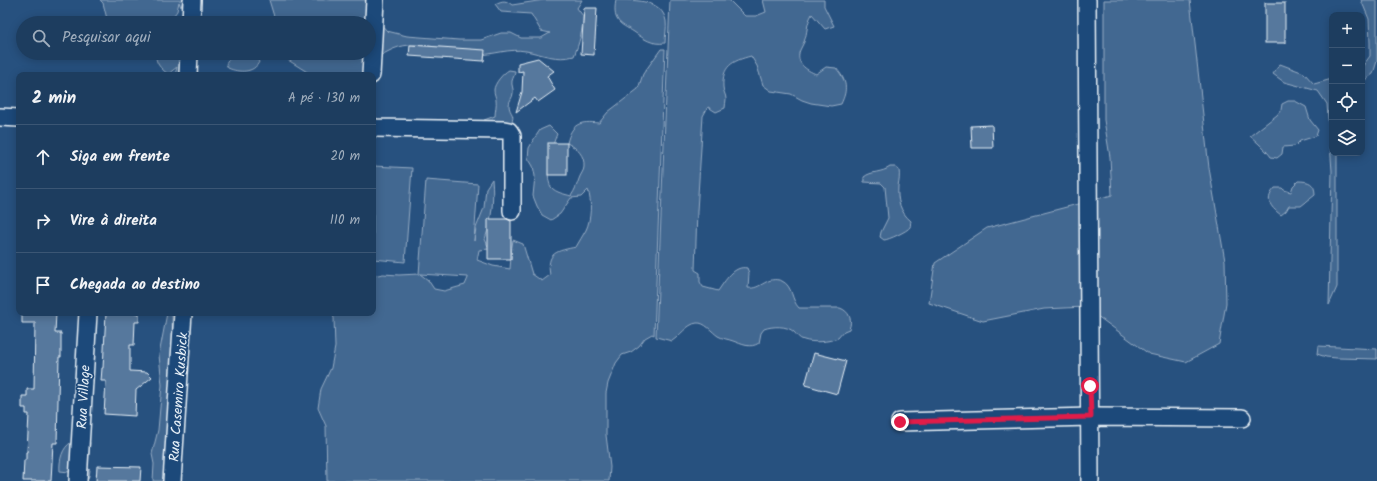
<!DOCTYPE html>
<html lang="pt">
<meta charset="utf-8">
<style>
body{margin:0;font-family:Kalam,sans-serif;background:#254465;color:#f1f3f6}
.controls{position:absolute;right:12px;top:12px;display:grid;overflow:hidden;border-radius:8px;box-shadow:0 2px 10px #0003}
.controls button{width:36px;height:36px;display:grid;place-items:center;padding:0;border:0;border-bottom:1px solid #3b5674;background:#1d3d5f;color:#f1f3f6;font:20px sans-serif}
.stop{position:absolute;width:12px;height:12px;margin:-9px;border:3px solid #e11d48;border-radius:50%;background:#fff}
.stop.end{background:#e11d48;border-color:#fff;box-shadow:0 1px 4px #0008}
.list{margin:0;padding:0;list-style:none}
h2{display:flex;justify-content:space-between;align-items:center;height:52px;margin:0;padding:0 16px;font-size:17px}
h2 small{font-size:13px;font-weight:400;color:#a0aebd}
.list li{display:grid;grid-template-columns:26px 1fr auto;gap:12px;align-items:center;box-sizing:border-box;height:64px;padding:0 16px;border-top:1px solid #3b5674}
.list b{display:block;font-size:15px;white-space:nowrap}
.list em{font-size:13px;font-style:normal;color:#a0aebd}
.icon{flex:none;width:22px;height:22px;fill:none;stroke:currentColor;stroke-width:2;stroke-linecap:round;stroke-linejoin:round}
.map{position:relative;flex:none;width:1377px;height:481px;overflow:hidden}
.search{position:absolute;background:#1d3d5f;box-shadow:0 2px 10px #0003;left:16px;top:16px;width:360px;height:44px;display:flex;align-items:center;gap:10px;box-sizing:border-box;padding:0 14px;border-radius:22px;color:#a0aebd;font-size:15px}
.panel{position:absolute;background:#1d3d5f;box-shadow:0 2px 10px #0003;left:16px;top:72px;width:360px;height:244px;border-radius:8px}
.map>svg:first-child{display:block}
</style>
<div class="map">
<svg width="1377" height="481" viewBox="0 0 1377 481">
<rect width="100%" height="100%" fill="#27517f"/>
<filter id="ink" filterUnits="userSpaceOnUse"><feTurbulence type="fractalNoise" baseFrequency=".025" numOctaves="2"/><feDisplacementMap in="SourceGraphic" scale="8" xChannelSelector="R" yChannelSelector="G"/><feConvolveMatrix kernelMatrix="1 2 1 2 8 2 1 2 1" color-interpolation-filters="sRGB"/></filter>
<g filter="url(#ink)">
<g fill="#436891" stroke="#96acc4" fill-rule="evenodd">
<polygon points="100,0 183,0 181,7 179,2 177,11 171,19 173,23 166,23 165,21 157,23 108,23 103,3"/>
<path d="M 269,0 L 370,0 L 370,12 L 387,31 L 407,36 L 459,40 L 481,40 L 501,33 L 511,33 L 521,38 L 541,38 L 550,33 L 541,31 L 531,14 L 501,12 L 495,4 C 503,0 506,0 512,5 L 544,0 L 582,0 L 577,8 L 583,16 C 583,30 579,44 574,56 C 557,61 542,54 526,51 C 509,48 493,55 477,55 C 446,53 417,35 387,52 C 373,60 372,59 365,75 L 312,75 L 288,60 L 284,53 L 369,53 L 369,23 L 276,23 Z"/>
<path d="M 616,0 C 637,0 662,0 666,21 C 667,28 665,36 665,43 C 652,45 644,39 634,32 C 628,28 620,25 617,19 C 614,14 615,5 616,0 Z"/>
<path d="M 670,0 L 729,0 L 745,16 L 756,16 L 766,12 L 763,0 L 824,0 L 824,6 L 834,26 L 825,29 L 812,14 C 806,25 808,31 804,42 C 803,45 801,47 800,50 C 795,63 806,70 816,74 L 826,67 L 836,68 C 847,81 848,89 841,104 L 831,106 L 811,103 L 802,100 L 791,94 L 771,91 L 763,85 L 757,66 L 751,56 C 732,61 722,66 723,87 C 723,91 726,95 726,99 C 726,102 725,105 725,108 L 716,112 L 708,107 L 703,116 L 697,211 L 695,270 L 700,273 L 700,282 L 703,287 L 718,291 C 725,281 734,265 747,268 L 749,273 L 748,288 C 761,290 767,275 782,281 C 793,286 791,300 799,308 L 840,308 C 849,311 853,320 849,329 L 844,331 L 838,338 C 829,342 813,343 804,340 C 799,339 797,335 794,332 C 787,325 772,326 764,329 L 761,333 L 759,343 C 750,349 742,344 733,341 C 728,339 723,339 718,336 C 712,332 705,322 697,323 C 687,324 680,336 672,341 L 656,337 Z"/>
<polygon points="1104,0 1190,0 1209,168 1225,261 1226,303 1219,344 1186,362 1149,354 1085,307 1044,309 983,321 929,303 935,263 987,228 1112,195 1110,157 1104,120"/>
<polygon points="1361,0 1377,0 1377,61 1373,74 1362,82 1362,67 1370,56 1370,43 1369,19"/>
<path d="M 661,49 L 665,49 L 654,335 L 652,334 L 645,338 L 639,346 L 631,352 L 622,355 L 616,363 L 608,383 L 606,393 L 606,435 L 610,467 L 609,481 L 327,481 L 326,426 L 318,408 L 321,389 L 331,368 L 335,347 L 334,318 L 332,313 L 373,313 L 373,276 L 383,274 L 399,275 L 419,274 L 426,180 L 478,184 L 474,241 L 476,228 L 484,208 L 486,188 L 492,179 C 494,200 492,219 485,239 L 489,249 L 479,250 L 477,260 L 493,266 L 510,269 C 511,259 511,250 513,240 L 523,244 L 532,274 L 542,281 L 550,275 C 546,252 557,251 576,247 C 579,241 583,236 586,230 C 591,220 592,201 588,190 L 581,197 L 571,198 L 560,214 L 551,220 L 542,215 L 537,206 L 533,196 L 535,176 L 533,166 L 528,158 L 529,148 L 534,139 L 540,130 L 549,126 L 557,134 C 552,145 544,175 551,187 C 556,193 565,194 571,196 C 575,190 577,185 579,179 C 580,175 584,171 584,167 C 585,155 577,148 567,143 C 572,123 580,121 599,123 L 608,112 L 638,89 L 643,74 ZM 420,274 L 468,277 L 468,278 L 465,285 L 444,291 L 434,289 L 428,280 Z"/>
<path d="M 156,53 L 191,53 L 189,75 L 175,75 L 177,67 L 168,74 C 160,68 155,63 156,53 Z"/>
<path d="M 245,54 L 255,56 L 259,62 C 254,73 239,73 228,68 L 226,64 L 229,59 Z"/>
<polygon points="1280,64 1304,73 1314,84 1332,79 1332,153 1337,153 1337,287 1329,305 1332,171 1327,104 1318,91 1284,82 1273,74"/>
<path d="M 509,70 L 515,71 C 515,75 513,77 512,81 C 511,85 514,89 513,93 C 513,98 509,100 509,105 C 509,114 517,114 510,125 L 484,125 L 484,120 L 495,116 C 495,111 497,104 496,100 C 496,97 494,94 494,90 C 494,84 503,73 509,70 Z"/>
<path d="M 1288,101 L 1295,101 L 1306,107 L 1310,120 L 1318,130 L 1316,136 L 1300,141 L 1295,146 L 1283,147 L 1282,154 L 1277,158 L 1271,157 C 1268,152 1255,140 1250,136 L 1277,115 L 1281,110 L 1282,104 Z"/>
<polygon points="373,166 412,168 405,262 373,259"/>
<path d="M 890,167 L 895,167 L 899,170 C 900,176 899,180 898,186 C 897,200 900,212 911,221 C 910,223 911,225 910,227 C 908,231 888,240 884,240 L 880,237 L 881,232 L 888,218 L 885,187 L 881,183 L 864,182 L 864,177 C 871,171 882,173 890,167 Z"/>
<path d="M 1298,181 C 1309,181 1315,183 1315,195 L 1301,206 L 1289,206 L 1286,211 L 1281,215 C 1269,206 1265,199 1275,188 L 1282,188 L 1284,190 L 1291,192 L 1293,186 Z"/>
<polygon points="167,313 172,313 173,359 167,481 153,481 154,464 152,454 158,430 162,385 159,355"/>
<polygon points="1318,346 1377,349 1377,359 1337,358 1326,357 1317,354"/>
<path d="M 88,438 L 90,443 L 89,454 L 84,455 L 86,466 L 90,470 L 89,476 L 88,478 L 85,478 L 71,470 L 69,472 L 60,471 C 59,461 62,447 72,442 C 77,440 83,439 88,438 Z"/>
</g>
<g fill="#57789d" stroke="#e8f1f8">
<rect x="1265" y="3" width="20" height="40"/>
<polygon points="584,8 597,8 594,55 581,54"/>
<polygon points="410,45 485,50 484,61 409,56"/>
<polygon points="538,58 554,71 547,76 555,90 538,102 535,98 516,112 522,92 523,71 518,72 518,63"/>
<polygon points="992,125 993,148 972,148 971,126"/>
<rect x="548" y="143" width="19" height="32"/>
<polygon points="488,219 507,219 511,221 511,259 488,259"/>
<polygon points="22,313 56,313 55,333 61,333 61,357 59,357 57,443 53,443 51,481 23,481 24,460 26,460 26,452 27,452 29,414 26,414 26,408 22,408 22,396 27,396 27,389 34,389 35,323 22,323"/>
<polygon points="106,313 139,313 139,322 135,322 134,345 130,345 130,371 147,372 152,377 136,390 135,416 104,414 106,381 101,381 102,368 103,368"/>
<polygon points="814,353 846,361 837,394 805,385"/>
<polygon points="97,466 141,467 140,481 96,481"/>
</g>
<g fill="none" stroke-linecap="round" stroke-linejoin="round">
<g stroke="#e8f1f8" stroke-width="20">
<g id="minor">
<polyline points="1087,0 1090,481"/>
<polyline points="191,23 192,0"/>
<polyline points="188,75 189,53"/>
<polyline points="371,75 375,0"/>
<polyline points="0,117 19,118"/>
<polyline points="373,127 374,128 504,130 509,131 512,136 512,211"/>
<polyline points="900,422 1091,417 1242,418"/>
<polyline points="78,481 88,313"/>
<polyline points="172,481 183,313"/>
</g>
</g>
<use href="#minor" stroke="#1f4a7a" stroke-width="17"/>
</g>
</g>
<g fill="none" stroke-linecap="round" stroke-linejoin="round" filter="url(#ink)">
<polyline stroke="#e11d48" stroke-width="5" points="900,422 1091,417 1090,386"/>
</g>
<g text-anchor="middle" stroke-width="3.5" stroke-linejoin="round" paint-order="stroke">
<g font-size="14" fill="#e8f1f8" stroke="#1f4a7a">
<text transform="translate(83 397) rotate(-87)" y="5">Rua Village</text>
<text transform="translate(178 397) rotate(-86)" y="5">Rua Casemiro Kusbick</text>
</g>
</g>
</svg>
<div class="controls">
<button>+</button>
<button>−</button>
<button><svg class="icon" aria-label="locate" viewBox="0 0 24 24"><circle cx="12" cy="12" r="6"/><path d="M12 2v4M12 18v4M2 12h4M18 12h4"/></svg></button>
<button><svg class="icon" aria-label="layers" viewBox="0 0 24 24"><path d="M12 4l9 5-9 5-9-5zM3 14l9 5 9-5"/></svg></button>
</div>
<div class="stop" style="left:1090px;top:386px"></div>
<div class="stop end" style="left:900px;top:422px"></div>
<div class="search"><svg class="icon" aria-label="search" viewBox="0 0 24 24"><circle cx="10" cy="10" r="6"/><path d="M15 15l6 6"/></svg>Pesquisar aqui</div>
<section class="panel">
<h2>2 min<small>A pé · 130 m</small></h2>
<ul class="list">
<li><svg class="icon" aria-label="ahead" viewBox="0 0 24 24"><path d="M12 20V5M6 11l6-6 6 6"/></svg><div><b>Siga em frente</b></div><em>20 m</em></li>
<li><svg class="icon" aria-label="right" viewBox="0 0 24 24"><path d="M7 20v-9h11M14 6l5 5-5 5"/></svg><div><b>Vire à direita</b></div><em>110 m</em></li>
<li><svg class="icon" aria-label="arrive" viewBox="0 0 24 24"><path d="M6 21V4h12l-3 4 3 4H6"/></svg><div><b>Chegada ao destino</b></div></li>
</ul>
</section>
</div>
